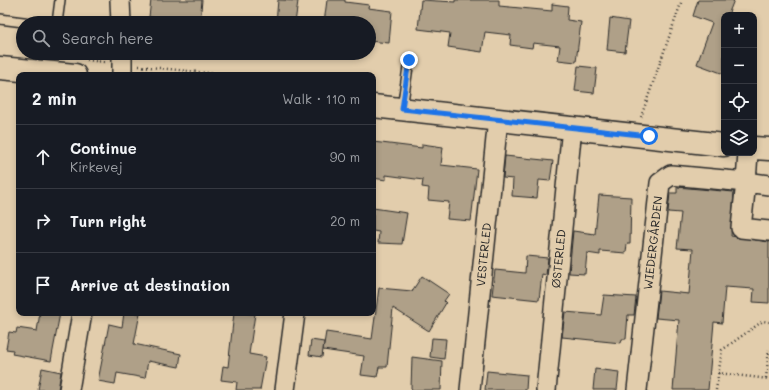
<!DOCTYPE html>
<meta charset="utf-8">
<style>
body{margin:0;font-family:Mali,sans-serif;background:#242831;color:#f1f3f6}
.controls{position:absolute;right:12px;top:12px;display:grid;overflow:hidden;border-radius:8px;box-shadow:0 2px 6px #0003}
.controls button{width:36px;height:36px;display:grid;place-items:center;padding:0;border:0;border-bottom:1px solid #363941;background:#171b24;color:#f1f3f6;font:20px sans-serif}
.stop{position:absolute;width:12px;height:12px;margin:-9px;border:3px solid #1a73e8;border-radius:50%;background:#fff}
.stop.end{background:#1a73e8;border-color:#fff;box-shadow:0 1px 4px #0008}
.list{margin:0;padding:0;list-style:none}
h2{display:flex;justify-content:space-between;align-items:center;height:52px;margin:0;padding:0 16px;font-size:17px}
h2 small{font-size:13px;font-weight:400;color:#9ea1a6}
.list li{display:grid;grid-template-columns:26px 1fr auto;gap:12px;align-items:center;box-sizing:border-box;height:64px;padding:0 16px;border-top:1px solid #363941}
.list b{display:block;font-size:15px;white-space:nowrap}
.list p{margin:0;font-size:13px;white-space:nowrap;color:#9ea1a6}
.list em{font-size:13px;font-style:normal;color:#9ea1a6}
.icon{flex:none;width:22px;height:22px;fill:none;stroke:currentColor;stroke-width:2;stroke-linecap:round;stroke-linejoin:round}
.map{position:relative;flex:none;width:769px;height:390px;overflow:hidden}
.search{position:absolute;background:#171b24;box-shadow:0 2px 6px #0003;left:16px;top:16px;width:360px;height:44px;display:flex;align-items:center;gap:10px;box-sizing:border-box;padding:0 14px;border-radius:22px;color:#9ea1a6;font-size:15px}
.panel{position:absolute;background:#171b24;box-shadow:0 2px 6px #0003;left:16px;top:72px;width:360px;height:244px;border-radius:8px}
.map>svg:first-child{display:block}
</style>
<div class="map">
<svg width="769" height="390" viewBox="0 0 769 390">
<rect width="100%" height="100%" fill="#e2cdac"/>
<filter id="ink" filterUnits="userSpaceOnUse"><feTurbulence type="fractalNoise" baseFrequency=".025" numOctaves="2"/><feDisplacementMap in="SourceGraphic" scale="8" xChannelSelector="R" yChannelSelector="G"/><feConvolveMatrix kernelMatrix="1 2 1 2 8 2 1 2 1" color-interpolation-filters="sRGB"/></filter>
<g filter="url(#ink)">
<g fill="#afa088" stroke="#2b2b2b">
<polygon points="151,0 202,0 200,22 149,17"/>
<polygon points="278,0 298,1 295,23 276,23"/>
<polygon points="327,0 345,0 345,2 369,5 368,8 392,11 389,43 369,41 371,26 369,23 324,23"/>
<polygon points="421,0 455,2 455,0 499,0 499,6 552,11 552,4 568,6 567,20 581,22 576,62 558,60 560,46 533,43 532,48 510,45 511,35 485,32 482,52 448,47 450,33 418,29"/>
<polygon points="698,0 734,0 728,15 724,15 724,74 697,64 712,23 693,16"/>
<polygon points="610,18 629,21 625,52 607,50"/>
<polygon points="578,66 597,68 594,93 575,91"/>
<polygon points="373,142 422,148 422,144 443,147 441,165 477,169 471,221 447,219 449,202 428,200 429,188 422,187 423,180 386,175 386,180 373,178"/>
<polygon points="505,156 553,161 550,181 539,180 537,198 512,196 513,179 503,178"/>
<polygon points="677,187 734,192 731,236 769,242 769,303 753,302 754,289 725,287 722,323 714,322 708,390 673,390 679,320 656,318 659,291 689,294 693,249 677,248 681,213 668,212 670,193 677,193"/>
<polygon points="599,195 631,197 630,244 627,244 626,253 600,251 600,255 587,253 585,274 569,273 573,231 595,234"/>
<polygon points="373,208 407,213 402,244 378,243 379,232 373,231"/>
<polygon points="526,256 548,258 546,275 542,274 539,300 492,295 495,270 525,273"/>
<polygon points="422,276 449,294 444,301 446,303 429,331 393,308 387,367 379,367 377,377 361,375 364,356 323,350 326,332 372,339 379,288 412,291"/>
<polygon points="604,295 636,297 634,315 628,315 626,339 622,339 621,343 562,337 565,312 601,315"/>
<polygon points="40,313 60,313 51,361 12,354 13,350 6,349 9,332 16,333 17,328 37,331"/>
<polygon points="124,313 140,313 134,344 181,354 179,367 148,361 145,378 117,373 115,384 98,381 109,324 122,327"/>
<polygon points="234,313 255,314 249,354 266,357 260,390 236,390 237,382 221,380 223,366 228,367"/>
<polygon points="432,338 446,339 444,359 430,357"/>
<polygon points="311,340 324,342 322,357 309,355"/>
<polygon points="412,357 442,361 441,390 413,390 411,388"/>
<polygon points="42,368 61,372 58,390 38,390"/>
<polygon points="595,369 619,372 617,390 593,390"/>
<polygon points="487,371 527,375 526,390 485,390"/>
</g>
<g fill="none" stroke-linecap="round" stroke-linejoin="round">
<g stroke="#2b2b2b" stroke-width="12">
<g id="lane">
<polyline points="0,19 31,23"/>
<polyline points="57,23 60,0"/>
<polyline points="402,109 409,60"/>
</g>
</g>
<g stroke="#2b2b2b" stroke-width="22">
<g id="street">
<polyline points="120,0 121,23"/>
<polyline points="122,53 122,75"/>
<polyline points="769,185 746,182 741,228 769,231"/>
<polyline points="69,390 82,313"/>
<polyline points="285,390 295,313"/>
<path id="s1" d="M 470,390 L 498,119"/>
<path id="s2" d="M 546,390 L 572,127"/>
<path id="s3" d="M 637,390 L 660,183 L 671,175 L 746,182 L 748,153"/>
</g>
</g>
<g stroke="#2b2b2b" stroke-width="25">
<g id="secondary">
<polyline points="0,68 75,75"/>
<polyline points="373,106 724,145"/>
<polyline points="754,148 769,149"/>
</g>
</g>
<g stroke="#2b2b2b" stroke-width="2.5" stroke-dasharray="1 3" stroke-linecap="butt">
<polyline points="93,53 104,57"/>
<polyline points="87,60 104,62"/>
<polyline points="139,66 228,75"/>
<polyline points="641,117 682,0"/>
<polyline points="718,373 769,379"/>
<polyline points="766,378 769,350"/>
<polyline points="716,390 722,350 763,321 769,322"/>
</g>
<use href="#lane" stroke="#e2cdac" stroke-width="9"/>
<use href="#street" stroke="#e2cdac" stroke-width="19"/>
<use href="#secondary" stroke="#e2cdac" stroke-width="22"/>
</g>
</g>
<g fill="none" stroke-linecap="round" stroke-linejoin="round" filter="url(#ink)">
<polyline stroke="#1a73e8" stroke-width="5" points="409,60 402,109 649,136"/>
</g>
<g text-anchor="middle" stroke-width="4" stroke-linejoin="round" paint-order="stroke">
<g font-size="12" fill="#2b2b2b" stroke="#e2cdac">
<text dy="4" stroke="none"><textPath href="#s3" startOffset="148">WIEDERGÅRDEN</textPath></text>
<text dy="4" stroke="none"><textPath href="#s1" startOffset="136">VESTERLED</textPath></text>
<text dy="4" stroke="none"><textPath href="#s2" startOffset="132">ØSTERLED</textPath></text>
</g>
</g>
</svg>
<div class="controls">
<button>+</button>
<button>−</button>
<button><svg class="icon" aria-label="locate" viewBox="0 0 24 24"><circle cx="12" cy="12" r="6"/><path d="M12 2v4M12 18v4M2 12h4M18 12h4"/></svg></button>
<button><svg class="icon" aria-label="layers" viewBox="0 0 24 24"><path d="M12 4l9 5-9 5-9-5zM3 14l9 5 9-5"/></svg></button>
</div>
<div class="stop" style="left:649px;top:136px"></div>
<div class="stop end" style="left:409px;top:60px"></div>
<div class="search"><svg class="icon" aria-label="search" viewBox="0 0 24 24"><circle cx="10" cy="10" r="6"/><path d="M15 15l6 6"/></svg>Search here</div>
<section class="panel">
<h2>2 min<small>Walk · 110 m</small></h2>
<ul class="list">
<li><svg class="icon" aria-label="ahead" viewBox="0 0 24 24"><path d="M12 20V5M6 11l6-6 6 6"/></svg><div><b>Continue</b><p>Kirkevej</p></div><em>90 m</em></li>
<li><svg class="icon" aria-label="right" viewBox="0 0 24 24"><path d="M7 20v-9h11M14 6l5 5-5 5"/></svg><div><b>Turn right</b></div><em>20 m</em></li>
<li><svg class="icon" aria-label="arrive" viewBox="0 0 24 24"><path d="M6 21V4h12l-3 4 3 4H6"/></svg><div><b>Arrive at destination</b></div></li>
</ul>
</section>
</div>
